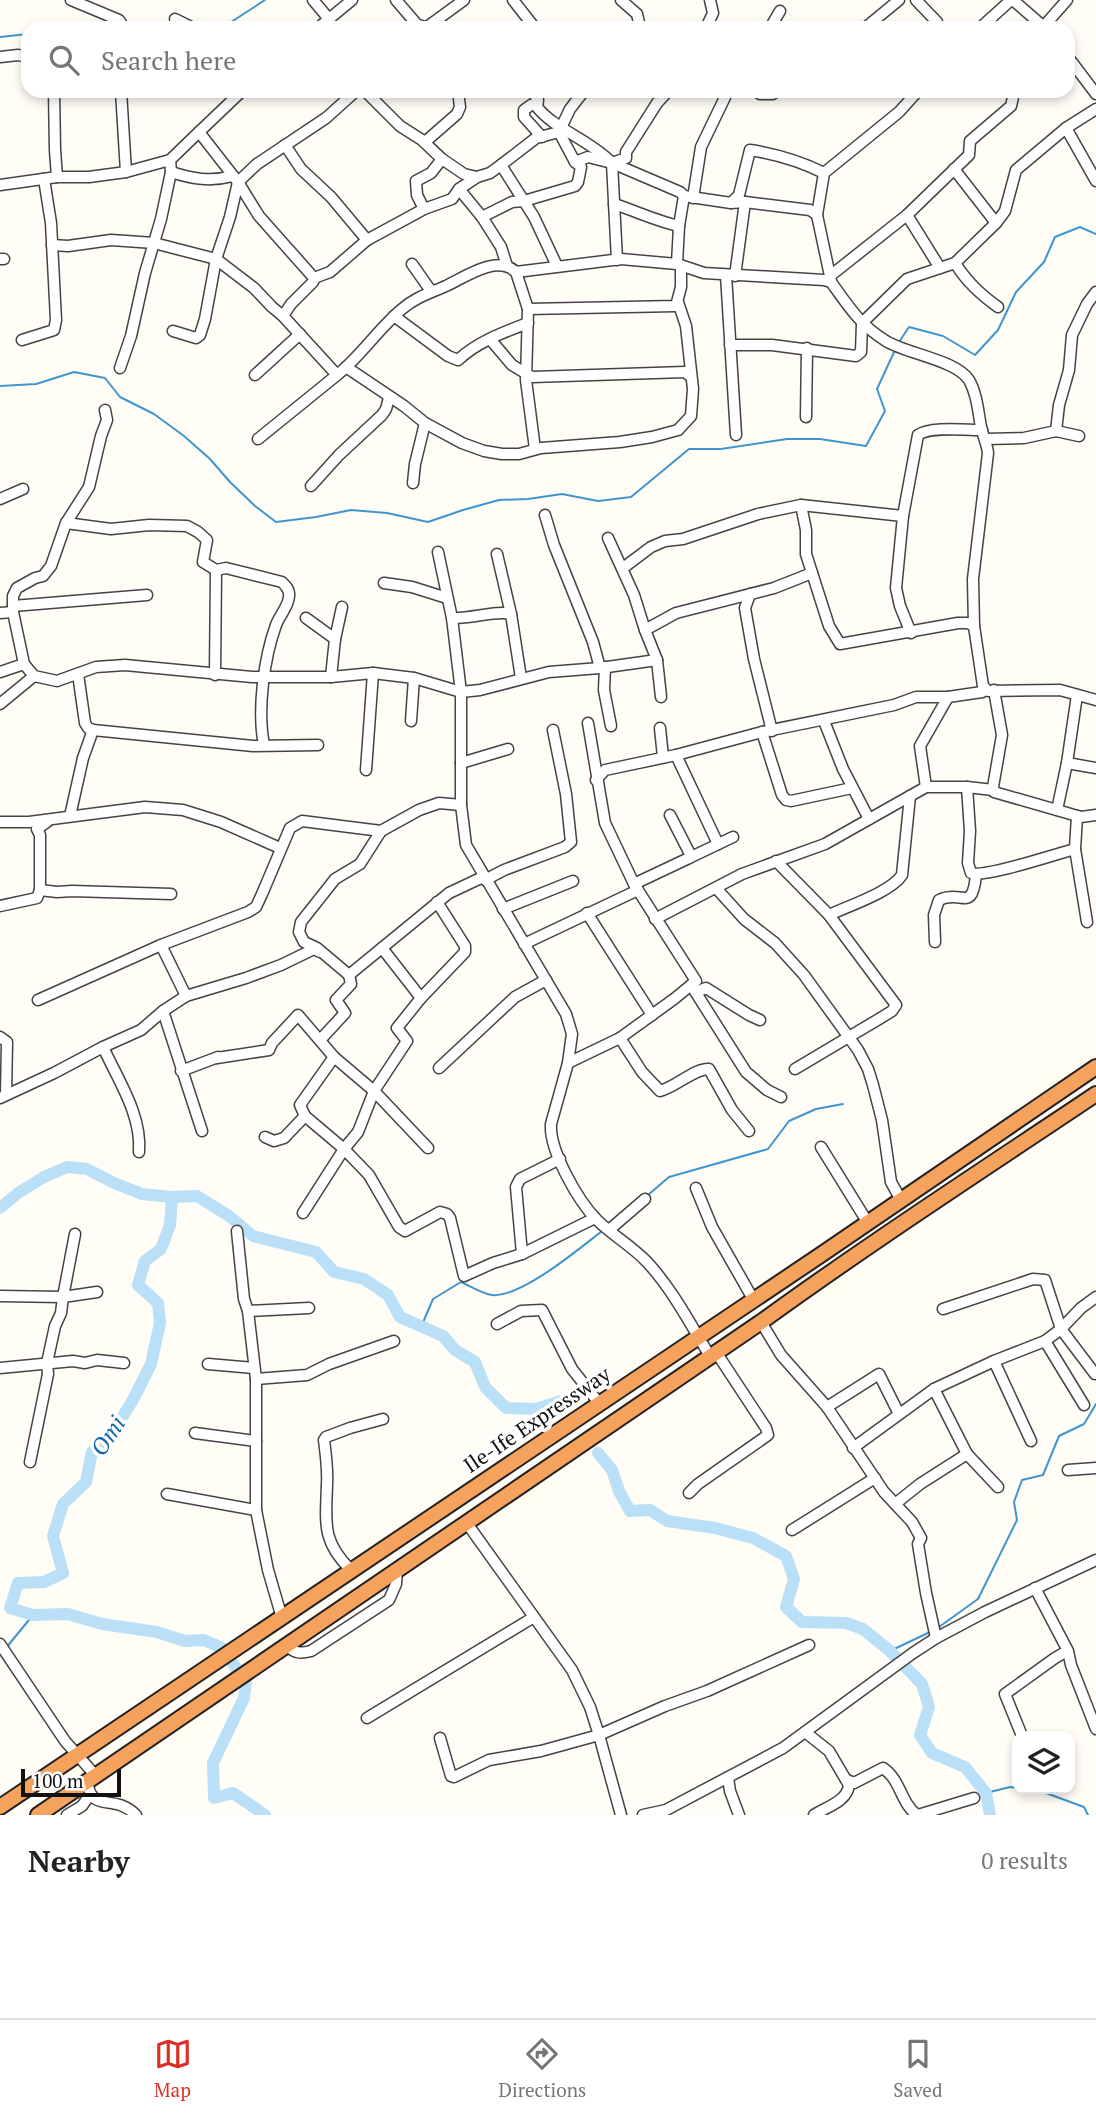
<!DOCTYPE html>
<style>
body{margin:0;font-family:"PT Serif",serif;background:#f2f2f2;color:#222}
.controls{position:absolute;right:21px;bottom:21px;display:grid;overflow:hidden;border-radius:14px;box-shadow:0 4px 10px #0003}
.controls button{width:63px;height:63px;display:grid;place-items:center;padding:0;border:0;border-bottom:2px solid #e0e0e0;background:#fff;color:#222;font:35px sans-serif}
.scale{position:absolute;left:21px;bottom:18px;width:100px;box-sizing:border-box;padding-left:7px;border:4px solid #111;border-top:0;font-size:19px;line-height:24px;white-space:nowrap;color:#111;-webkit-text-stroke:5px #fff;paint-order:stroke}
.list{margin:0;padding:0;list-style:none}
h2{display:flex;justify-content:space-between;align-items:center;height:91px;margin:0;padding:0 28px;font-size:30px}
h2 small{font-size:23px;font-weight:400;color:#767676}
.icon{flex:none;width:38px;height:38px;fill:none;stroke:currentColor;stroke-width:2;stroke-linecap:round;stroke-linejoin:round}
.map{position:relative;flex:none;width:1096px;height:1815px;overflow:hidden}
.search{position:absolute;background:#fff;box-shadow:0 4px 10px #0003;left:21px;right:21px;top:21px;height:77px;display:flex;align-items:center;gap:18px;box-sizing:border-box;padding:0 24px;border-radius:21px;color:#767676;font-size:26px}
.sheet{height:203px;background:#fff}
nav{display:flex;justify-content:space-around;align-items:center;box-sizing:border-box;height:98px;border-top:2px solid #e0e0e0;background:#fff;font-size:19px;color:#767676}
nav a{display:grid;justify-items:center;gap:4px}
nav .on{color:#d93025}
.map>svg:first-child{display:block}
</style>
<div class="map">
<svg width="1096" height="1815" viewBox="0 0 1096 1815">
<rect width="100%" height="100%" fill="#fffdf5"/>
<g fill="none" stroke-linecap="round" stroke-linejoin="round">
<g stroke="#3f96cf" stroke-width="2">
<polyline points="222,28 265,0"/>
<polyline points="0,37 28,34"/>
<polyline points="899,342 909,327 943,336 975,355 998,330 1016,292 1044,262 1055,237 1080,227 1096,234"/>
<polyline points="0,386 36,384 74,372 105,378 120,397 154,414 184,436 210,459 230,482 255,506 276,522 316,517 351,510 387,513 428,522 463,510 499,500 528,499 562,494 598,501 631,497 689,449 721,449 787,439 820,439 866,446 885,411 877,389 895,350"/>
<polyline points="648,1195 669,1177 768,1149 789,1121 816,1109 843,1104"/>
<path d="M 421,1327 L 433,1299 L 461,1282 C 470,1286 483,1294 492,1295 C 521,1298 580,1248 602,1231"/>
<polyline points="939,1627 978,1599 1017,1520 1014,1502 1022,1480 1043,1475 1059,1436 1084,1424 1096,1404"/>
<polyline points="6,1648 33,1615"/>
<polyline points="890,1651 930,1632"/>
<polyline points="1021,1789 1043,1792 1084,1807 1088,1815"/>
<polyline points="986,1793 1010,1787 1017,1788"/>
</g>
<g stroke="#b9e0f7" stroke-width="12">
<polyline points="172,1197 170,1225 161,1249 145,1261 138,1285 158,1303 160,1323 151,1364 134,1398 114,1431 92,1452 86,1482 63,1504 53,1536 63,1573 44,1582 18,1583 10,1608 33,1615 68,1614 102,1624 157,1632 185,1641 204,1640 222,1648 246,1682 244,1698 213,1763 214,1798 233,1793 265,1815"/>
<polyline points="0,1208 18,1193 44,1177 67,1167 87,1169 114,1183 142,1194 172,1197 197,1196 229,1216 253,1236 316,1252 334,1272 364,1279 388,1295 400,1317 443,1336 455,1350 475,1362 485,1387 506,1408 536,1409 561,1401"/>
<polyline points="598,1453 612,1470 619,1491 630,1511 650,1510 667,1521 715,1528 753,1538 786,1556 794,1579 786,1607 802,1622 846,1623 863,1629 890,1651 922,1684 929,1707 920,1735 932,1753 965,1767 986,1793 990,1815"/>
</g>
<g stroke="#444" stroke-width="13">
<g id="minor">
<polyline points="71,0 119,20 123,26 121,28"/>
<polyline points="313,0 329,19"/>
<polyline points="396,0 420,28"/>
<polyline points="513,0 535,28"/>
<polyline points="621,0 637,14 640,27"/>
<polyline points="916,0 937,22 939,28"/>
<polyline points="1013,0 1045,28"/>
<polyline points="175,19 193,28"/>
<polyline points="417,25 427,27 464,0"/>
<polyline points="1044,26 1067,0"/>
<polyline points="318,28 352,0"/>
<polyline points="706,28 713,13 710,0"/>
<polyline points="770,28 780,11"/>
<polyline points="865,28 899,0"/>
<polyline points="980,28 1011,0"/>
<polyline points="0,57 18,55 28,57"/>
<polyline points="1068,57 1096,94"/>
<polyline points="54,91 55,150 57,177"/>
<polyline points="121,91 126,172"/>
<path d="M 242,91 L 199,132 L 238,182 L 259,216 L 314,278 L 313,282 L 291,304 L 283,316 L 337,375 C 361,356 378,329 402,309 C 416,297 430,293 446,286 C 465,277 497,254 516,272 L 621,259 L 677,264 L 704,273 L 824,280 L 831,282 C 849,307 860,325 886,341 C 907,354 956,360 969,380 C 977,394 978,411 981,427 C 983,436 987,444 988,453 L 973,579 L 974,626 L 983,686 L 988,691 L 1060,690 L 1096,700"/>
<polyline points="365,91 400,126 422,140 442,159 464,174 477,177 490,173 501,165 534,217 557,266"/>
<path d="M 532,91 L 538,100 L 537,107 C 554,129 590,140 612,163 L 617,260"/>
<polyline points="756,91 760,94 773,94 776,91"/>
<polyline points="537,104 531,105 524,110 524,117 542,137"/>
<polyline points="1066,128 1096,181"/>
<polyline points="425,142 457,114 460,107 458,91"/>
<polyline points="285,145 301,169 331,197 367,240"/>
<polyline points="575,162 588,157 612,163 680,192 684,196 731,203 745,202 810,210 817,215"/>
<polyline points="612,163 626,158 626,152 657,103 668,91"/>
<polyline points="501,165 536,138 559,132 570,109 584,91"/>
<polyline points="954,169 996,223"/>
<path d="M 171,172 C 193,179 210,182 233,176"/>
<polyline points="0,185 57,177 89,177 126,172 170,160 199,132"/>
<polyline points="459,189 482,217 512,202 524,201 575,186 578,182 581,167 575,162 559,132"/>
<polyline points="693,198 701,147 728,91"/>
<path d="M 731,203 L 739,195 L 750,150 C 776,154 800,161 824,173"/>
<path d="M 614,204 C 636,211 656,221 679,226"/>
<polyline points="424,209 417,195 416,181 431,173 442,159"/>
<polyline points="907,215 940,268"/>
<polyline points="482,217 501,247 507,266"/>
<polyline points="52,245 68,246 111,240 154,243 216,259 254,288 272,307 283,316"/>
<polyline points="0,259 4,259"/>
<path d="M 955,263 C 967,282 980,294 998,307"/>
<polyline points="412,264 431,291"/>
<polyline points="677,264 679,226 684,196"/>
<polyline points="516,272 528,309 526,380 535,449"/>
<polyline points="726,275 736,435"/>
<polyline points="735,276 745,202"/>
<polyline points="830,276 817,215 824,173 899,112 918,91"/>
<polyline points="314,278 330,272 367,240 424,209 452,199 459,189 477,177"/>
<polyline points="831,282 830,276 907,215 969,155 970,141 1011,106 1013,97 1009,91"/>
<polyline points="528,309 676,306 681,287 681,266"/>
<path d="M 394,316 L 448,356 L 458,360 C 477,342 504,332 528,323"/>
<polyline points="173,331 196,338 200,335 205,319 216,259 230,217 238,182 257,164 326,118 356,91"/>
<polyline points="490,339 512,365 532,377 685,372 691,377"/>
<polyline points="22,340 54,330 56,320 51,223 44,179"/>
<polyline points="730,345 772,345 856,356 861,352 862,323 907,279 955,263 996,223 1005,211 1016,170 1066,128 1096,109"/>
<polyline points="346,367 404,406 425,423 462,443 484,451 502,454 519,454 541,448 620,442 652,437 678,430 691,416 693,389 686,326 678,302"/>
<polyline points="120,368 131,336 145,273 161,219 171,172 170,160"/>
<polyline points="255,375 300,334"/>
<polyline points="105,410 107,420 101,436 89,487 66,523 51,566 43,576 35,578 17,588 13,596 13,612 24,664 34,676 57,681 96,667 125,665 252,677 331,677 373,673 414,678 461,692 480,690 549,672 600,668 657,660"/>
<polyline points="806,417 807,348"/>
<polyline points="1056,431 1059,405 1069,370 1072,335 1087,304 1096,292"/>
<polyline points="258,439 337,375"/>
<polyline points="986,439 1024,438 1056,431 1079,436"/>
<polyline points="413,483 415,464 425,423"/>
<polyline points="311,486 339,455 382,415 386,409 389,398"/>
<polyline points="0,499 23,489"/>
<polyline points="801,505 806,530 806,554 829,626 840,644 958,623 968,623 974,626"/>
<polyline points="545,515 554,545 593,642 600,668"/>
<path d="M 66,523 L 111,529 L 149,525 L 187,526 L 198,532 L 207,540 L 203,562 L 216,570 L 226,568 L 282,582 C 286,586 290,590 289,596 C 289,606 279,616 276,625 C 264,658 257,710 264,745"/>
<polyline points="608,538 634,595 645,630 657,660 661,697"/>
<path d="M 438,552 L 452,618 L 461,692 L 461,805 L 466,845 L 566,1014 L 572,1034 L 568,1063 L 551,1124 C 549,1150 578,1201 597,1220 C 612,1235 632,1246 647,1262 C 673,1290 690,1324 710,1356"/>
<polyline points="497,554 511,614"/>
<polyline points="623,568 651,547 665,541 683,539 758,514 801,505 903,516"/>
<polyline points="384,583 412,587 447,598"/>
<polyline points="750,594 745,608 754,659 772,731"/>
<polyline points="13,606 147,595"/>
<polyline points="0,613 13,612"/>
<polyline points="306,618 335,639"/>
<path d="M 452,618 C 471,619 497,610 511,614 L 521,678"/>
<polyline points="645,630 676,613 774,588 812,573"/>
<path d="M 911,633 L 900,606 L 896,588 L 903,516 L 918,435 C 930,426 966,430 982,430"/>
<polyline points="605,667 604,690 611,726"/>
<polyline points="0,672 24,664"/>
<polyline points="78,674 85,723 88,728 93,730 253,746 318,745"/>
<polyline points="215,675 216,570"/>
<polyline points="331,677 335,639 342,607"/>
<polyline points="994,690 1002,735 993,787 994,792 1081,817 1096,815"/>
<polyline points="0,704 34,676"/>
<polyline points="411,721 414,678"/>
<polyline points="824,721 843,769 869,819"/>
<polyline points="660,728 663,757"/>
<polyline points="762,732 782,795 786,800 791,801 852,788"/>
<polyline points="676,755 718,844"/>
<polyline points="461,763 508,749"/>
<polyline points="1067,763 1096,768"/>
<polyline points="366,770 373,673"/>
<polyline points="596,780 605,770 676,755 762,732 894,705 916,697 948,697 982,692 985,690"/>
<polyline points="926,787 920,746 948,697"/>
<path d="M 967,787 L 970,831 L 968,863 L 971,873 C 985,878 1056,854 1075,849"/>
<polyline points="1057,810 1067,763 1077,695"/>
<polyline points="70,816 83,758 93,730"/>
<polyline points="1077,816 1075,849 1087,922"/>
<polyline points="0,822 29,822 145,807 183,810 221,822 280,848"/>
<polyline points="381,831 360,864 335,879 301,922 299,932 304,942 317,948 349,975 449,893 483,877"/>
<polyline points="689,858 733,837"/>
<polyline points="776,861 829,915 896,1005 892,1011 879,1019 795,1069"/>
<polyline points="485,880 504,870 565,847 571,842 566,794 553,730"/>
<polyline points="634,884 689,858 690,854 670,815"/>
<polyline points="716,888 744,919 775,943 804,975 858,1050 868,1069 873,1085 882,1120 891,1182 901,1200"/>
<polyline points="40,890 40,835 37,829 47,822"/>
<polyline points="0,906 37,898 40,890 57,892 72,891 171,894"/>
<polyline points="503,909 573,881"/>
<polyline points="587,913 652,1015"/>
<path d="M 829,915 C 848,906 891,892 902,875 L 910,796"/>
<polyline points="655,919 742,874 825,844 926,787 967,787 993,790"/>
<path d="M 935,942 L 934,915 L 939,900 C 962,889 972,914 976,875"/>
<polyline points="524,944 638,890"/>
<polyline points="161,945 186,996"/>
<polyline points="382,948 421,998"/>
<polyline points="691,985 746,1072 767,1090 781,1097"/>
<polyline points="696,992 706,988 749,1015 760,1020"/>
<polyline points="38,1000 161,945 248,912 256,907 262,894 290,828 302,821 381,831 419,810 439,803 461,805"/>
<polyline points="163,1011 202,1131"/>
<polyline points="0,1037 7,1042 6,1095"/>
<path d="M 620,1038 L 642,1072 L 660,1091 C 676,1087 695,1068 709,1069 L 732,1110 L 749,1131"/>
<polyline points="321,1039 345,1013 336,1000 351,984 349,975"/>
<path d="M 103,1047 C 118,1080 142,1115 139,1152"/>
<polyline points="217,1058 269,1050 272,1043 298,1015 334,1057 374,1091 428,1148"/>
<polyline points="568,1063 620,1038 674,999 696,981 634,884 605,823 588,723"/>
<polyline points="439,1068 515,997 546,980"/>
<polyline points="181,1071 218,1057"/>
<polyline points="0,1098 54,1073 103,1047 141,1030 163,1011 186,996 246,978 281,965 314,949 320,952"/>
<polyline points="305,1116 344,1149 369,1175 399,1227 405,1231 440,1212 447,1214 450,1218 464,1276 493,1263 522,1254 595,1218"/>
<polyline points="265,1137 274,1141 284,1138 305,1116 300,1105 334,1057"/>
<polyline points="821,1147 868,1223"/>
<polyline points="696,1188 712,1227 753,1299"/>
<polyline points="303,1213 344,1149 358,1132 374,1091 407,1041 397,1028 421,998 465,952 465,946 437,902"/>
<polyline points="609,1230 645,1199"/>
<polyline points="237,1231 244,1299 248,1311 256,1379 256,1510 268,1570 282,1618"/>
<polyline points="522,1254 516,1187 520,1179 560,1159"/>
<polyline points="0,1296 63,1297 97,1292"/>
<polyline points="943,1309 1033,1279 1045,1280 1061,1329 1095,1374"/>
<polyline points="248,1311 309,1308"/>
<polyline points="761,1322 781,1355 827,1407 884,1492 912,1522 921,1538 918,1544 926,1593 936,1638"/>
<polyline points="497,1324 521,1311 542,1310 572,1369 599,1403"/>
<polyline points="1045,1341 1084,1405"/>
<polyline points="994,1361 1031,1441"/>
<polyline points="208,1364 254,1368"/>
<polyline points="0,1368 73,1361 85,1363 97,1360 124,1363"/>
<polyline points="256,1379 307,1375 329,1364 394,1341"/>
<polyline points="934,1389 967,1454 998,1487"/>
<polyline points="827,1407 879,1374 899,1414"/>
<polyline points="195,1433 256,1441"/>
<polyline points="853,1448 934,1389 994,1361 1045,1341 1061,1329 1081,1308 1096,1297"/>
<polyline points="30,1462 48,1374 47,1363 55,1326 61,1313 63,1297 75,1234"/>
<polyline points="1068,1470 1096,1468"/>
<polyline points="689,1493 698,1484 768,1435 766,1428 716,1352"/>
<polyline points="167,1494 256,1510"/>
<polyline points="895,1504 920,1484 967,1454"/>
<polyline points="466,1522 572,1670 590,1707 599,1735 621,1815"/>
<polyline points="792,1530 875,1478"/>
<path d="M 351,1570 C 321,1541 326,1522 327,1484 C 328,1470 326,1455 324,1440 L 326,1437 L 350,1428 L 383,1419"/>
<polyline points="1035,1588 1068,1651 1071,1665 1096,1729"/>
<polyline points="0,1644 65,1741 95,1775"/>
<path d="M 287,1646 C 295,1653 300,1654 311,1651 L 389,1600 L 396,1584 L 397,1570"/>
<polyline points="367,1718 534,1617"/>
<path d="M 805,1732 L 829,1751 L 849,1785 C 847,1802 826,1807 814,1815"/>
<polyline points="1022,1736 1005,1694 1055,1658 1067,1651"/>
<polyline points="440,1738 451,1776 454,1777 489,1760 541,1751 599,1735 665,1706 707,1691 809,1645"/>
<polyline points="728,1778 730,1791 739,1815"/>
<path d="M 847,1780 L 854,1783 L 883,1768 C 901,1780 900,1802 917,1815"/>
<path d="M 87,1781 C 92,1815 113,1792 136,1815"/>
<polyline points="67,1815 82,1806 89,1796"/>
<polyline points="643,1815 666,1810 783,1748 913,1653 936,1638 985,1612 1096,1560"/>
<polyline points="918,1815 974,1798"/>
</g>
</g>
<g stroke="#222" stroke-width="18">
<g id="highway">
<polyline points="0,1807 822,1254 1096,1067"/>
<path d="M 38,1815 L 761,1322 C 870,1243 984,1169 1096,1094"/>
</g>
</g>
<use href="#minor" stroke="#fff" stroke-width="10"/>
<use href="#highway" stroke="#f5a25d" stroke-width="14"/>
</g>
<g text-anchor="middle" stroke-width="7" stroke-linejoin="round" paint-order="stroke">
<g font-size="21" fill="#111" stroke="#fff">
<text transform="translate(537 1420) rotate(-34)" y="7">Ile-Ife Expressway</text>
</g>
<g font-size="23" font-style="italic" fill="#1768a6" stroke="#fff">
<text transform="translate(108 1436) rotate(-56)" y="8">Omi</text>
</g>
</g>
</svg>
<div class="controls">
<button><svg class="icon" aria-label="layers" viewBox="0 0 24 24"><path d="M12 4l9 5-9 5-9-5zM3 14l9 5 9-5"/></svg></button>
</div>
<div class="scale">100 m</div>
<div class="search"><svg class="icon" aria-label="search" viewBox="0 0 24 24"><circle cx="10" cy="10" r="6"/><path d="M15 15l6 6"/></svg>Search here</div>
</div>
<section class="sheet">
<h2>Nearby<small>0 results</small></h2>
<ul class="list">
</ul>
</section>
<nav>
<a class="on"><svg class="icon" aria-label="map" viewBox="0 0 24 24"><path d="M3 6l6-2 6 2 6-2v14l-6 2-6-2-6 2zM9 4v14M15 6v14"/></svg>Map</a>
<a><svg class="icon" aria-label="directions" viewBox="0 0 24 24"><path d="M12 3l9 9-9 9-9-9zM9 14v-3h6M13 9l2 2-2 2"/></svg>Directions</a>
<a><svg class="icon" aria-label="saved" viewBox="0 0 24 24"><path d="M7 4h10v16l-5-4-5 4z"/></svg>Saved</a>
</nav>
